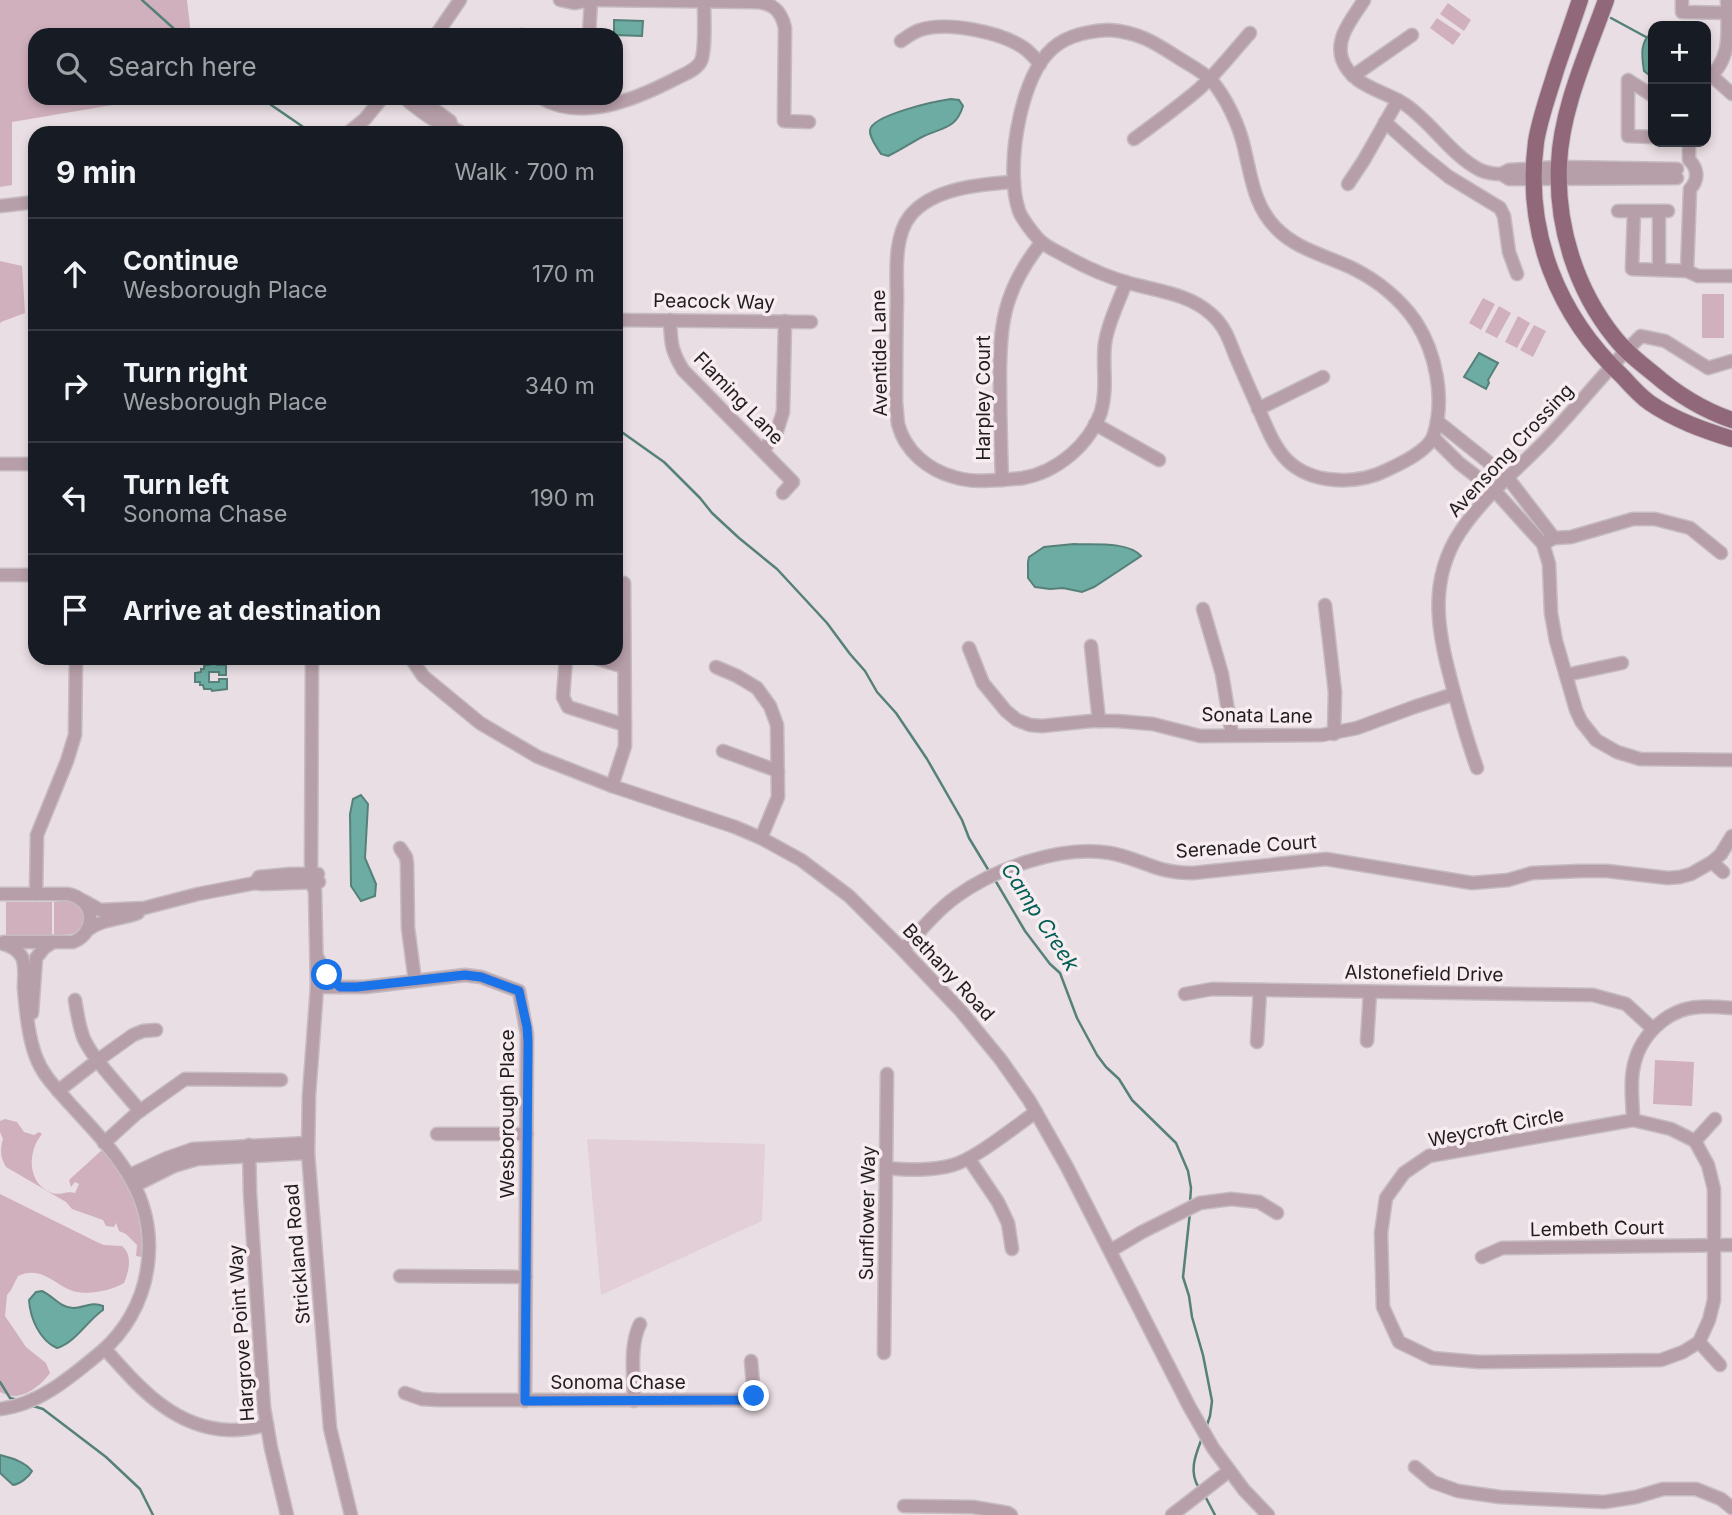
<!DOCTYPE html>
<meta charset="utf-8">
<style>
body{margin:0;font-family:Inter,sans-serif;background:#20242c;color:#f1f3f6}
.controls{position:absolute;right:21px;top:21px;display:grid;overflow:hidden;border-radius:14px;box-shadow:0 4px 10px #0003}
.controls button{width:63px;height:63px;display:grid;place-items:center;padding:0;border:0;border-bottom:2px solid #363941;background:#171b24;color:#f1f3f6;font:35px sans-serif}
.stop{position:absolute;width:21px;height:21px;margin:-16px;border:5px solid #1a73e8;border-radius:50%;background:#fff}
.stop.end{background:#1a73e8;border-color:#fff;box-shadow:0 2px 7px #0008}
.list{margin:0;padding:0;list-style:none}
h2{display:flex;justify-content:space-between;align-items:center;height:91px;margin:0;padding:0 28px;font-size:30px}
h2 small{font-size:23px;font-weight:400;color:#9ea1a6}
.list li{display:grid;grid-template-columns:46px 1fr auto;gap:21px;align-items:center;box-sizing:border-box;height:112px;padding:0 28px;border-top:2px solid #363941}
.list b{display:block;font-size:26px;white-space:nowrap}
.list p{margin:0;font-size:23px;white-space:nowrap;color:#9ea1a6}
.list em{font-size:23px;font-style:normal;color:#9ea1a6}
.icon{flex:none;width:38px;height:38px;fill:none;stroke:currentColor;stroke-width:2;stroke-linecap:round;stroke-linejoin:round}
.map{position:relative;flex:none;width:1732px;height:1515px;overflow:hidden}
.search{position:absolute;background:#171b24;box-shadow:0 4px 10px #0003;left:28px;top:28px;width:595px;height:77px;display:flex;align-items:center;gap:18px;box-sizing:border-box;padding:0 24px;border-radius:21px;color:#9ea1a6;font-size:26px}
.panel{position:absolute;background:#171b24;box-shadow:0 4px 10px #0003;left:28px;top:126px;width:595px;height:539px;border-radius:21px}
.map>svg:first-child{display:block}
</style>
<div class="map">
<svg width="1732" height="1515" viewBox="0 0 1732 1515">
<rect width="100%" height="100%" fill="#e9dee3"/>
<polygon fill="#e2cfd7" points="587,1139 765,1144 762,1221 601,1295"/>
<g fill="#d1b0bd">
<polygon points="0,0 187,0 191,35 35,35 35,98 154,98 12,122 12,185 0,187"/>
<polygon points="1448,3 1471,20 1464,31 1440,14"/>
<polygon points="1437,18 1461,34 1453,45 1430,28"/>
<polygon points="0,261 22,266 25,313 1,322 0,324"/>
<rect x="1702" y="294" width="22" height="44"/>
<polygon points="1483,298 1495,304 1481,330 1469,323"/>
<polygon points="1499,306 1511,313 1497,338 1485,332"/>
<polygon points="1518,316 1530,323 1517,348 1505,342"/>
<polygon points="1534,325 1546,331 1533,357 1520,350"/>
<rect x="6" y="902" width="46" height="33"/>
<path d="M 54,902 C 60,901 67,900 72,902 C 87,907 87,929 72,934 C 67,935 60,935 54,935 Z"/>
<polygon points="1655,1060 1694,1062 1692,1106 1653,1104"/>
<path d="M 5,1119 L 17,1122 L 24,1132 L 34,1135 L 39,1132 L 42,1134 C 27,1152 27,1184 52,1193 C 61,1196 67,1190 75,1193 L 79,1184 L 75,1182 L 71,1187 L 69,1180 L 102,1150 C 130,1184 143,1213 142,1257 L 136,1256 L 137,1245 L 126,1234 L 119,1231 L 116,1223 L 114,1227 L 106,1226 L 103,1220 L 72,1209 L 66,1202 L 6,1167 C 0,1157 0,1149 3,1139 L 0,1132 L 0,1121 Z"/>
<path d="M 0,1194 L 99,1243 L 104,1245 L 122,1246 C 133,1255 129,1271 124,1283 C 112,1291 83,1296 70,1290 C 52,1282 40,1266 18,1276 L 11,1290 L 7,1295 L 5,1316 L 26,1347 L 46,1363 L 50,1373 C 43,1383 30,1394 17,1396 C 12,1397 5,1394 0,1392 Z"/>
</g>
<g fill="#6daca2" stroke="#56817a" stroke-width="2">
<polygon points="614,20 643,21 642,36 614,35"/>
<path d="M 1653,32 L 1653,78 L 1644,71 C 1642,57 1639,41 1653,32 Z"/>
<path d="M 951,99 L 959,100 L 963,106 C 956,129 943,127 924,136 C 912,142 901,150 888,156 L 881,154 C 877,147 869,138 870,130 C 872,115 936,101 951,99 Z"/>
<polygon points="1479,353 1498,363 1488,380 1489,383 1486,389 1464,377"/>
<path d="M 1074,544 C 1092,545 1128,541 1141,556 L 1094,587 L 1082,592 L 1063,588 L 1050,589 L 1035,587 L 1028,578 L 1028,562 L 1029,557 L 1044,547 Z"/>
<polygon points="217,663 217,665 226,665 226,675 219,675 219,672 209,672 209,682 219,682 219,679 227,679 227,689 212,691 211,689 204,689 203,685 200,685 200,682 195,682 195,673 201,672 201,669 204,669 204,666"/>
<polygon points="361,795 368,804 365,858 376,884 375,896 361,901 351,886 350,814 353,799"/>
<path d="M 42,1291 C 53,1296 61,1308 73,1308 C 84,1308 92,1301 103,1306 L 103,1310 C 88,1320 76,1342 57,1348 C 40,1341 30,1318 29,1300 L 36,1292 Z"/>
<path d="M 0,1455 C 11,1458 24,1461 32,1471 C 29,1477 20,1484 13,1485 L 0,1473 Z"/>
</g>
<g fill="none" stroke-linecap="round" stroke-linejoin="round">
<g stroke="#56817a" stroke-width="2.5">
<polyline points="142,0 181,35"/>
<polyline points="1611,18 1646,37"/>
<polyline points="261,98 312,133"/>
<polyline points="616,428 664,462 700,498 712,513 739,538 777,569 827,623 850,654 865,671 877,692 896,713 927,759 962,820 969,838 989,871"/>
<polyline points="995,880 1025,931 1050,964 1060,973 1077,1018 1097,1055 1106,1067 1119,1079 1132,1100 1176,1143 1188,1171 1191,1188 1190,1202"/>
<polyline points="1190,1212 1183,1277 1189,1296 1192,1317 1203,1355 1212,1401 1210,1416 1206,1428"/>
<polyline points="0,1382 10,1398 18,1400"/>
<polyline points="30,1405 43,1409 106,1457 140,1489 153,1515"/>
<path d="M 1199,1488 C 1188,1471 1196,1454 1202,1438"/>
<polyline points="1205,1496 1215,1515"/>
</g>
<g stroke="#c5bbc0" stroke-width="15">
<g id="minor">
<polyline points="560,0 574,3 591,0"/>
<path d="M 598,0 L 753,2 C 771,2 781,9 785,28 L 784,121 L 809,122"/>
<path d="M 1364,0 C 1353,18 1335,37 1342,59 C 1352,87 1384,90 1406,105 C 1433,124 1451,155 1480,170 C 1487,173 1493,174 1501,174"/>
<polyline points="1682,0 1682,12 1732,13"/>
<path d="M 1109,30 C 1138,32 1154,42 1177,57 C 1188,64 1202,71 1211,80 C 1226,97 1239,125 1244,147 C 1251,176 1254,206 1276,228 C 1297,250 1328,256 1354,269 C 1378,281 1401,300 1416,322 C 1436,353 1445,398 1434,434 C 1430,450 1402,463 1387,470 C 1369,479 1348,482 1327,479 C 1282,472 1273,442 1257,405 C 1249,388 1242,371 1235,355 C 1229,339 1224,325 1211,314 C 1189,294 1158,291 1129,283 C 1107,277 1087,268 1067,257 C 1059,252 1050,249 1043,243 C 1036,238 1022,219 1019,211 C 1005,171 1019,85 1047,54 C 1062,36 1086,31 1109,30 Z"/>
<polyline points="436,35 460,0"/>
<polyline points="521,35 522,35"/>
<polyline points="589,35 591,0"/>
<path d="M 901,41 C 907,37 913,32 920,30 C 947,21 1001,32 1024,48 C 1030,52 1035,58 1040,64"/>
<polyline points="1353,76 1412,35"/>
<polyline points="1712,76 1732,94"/>
<path d="M 1706,80 C 1732,61 1728,32 1727,0"/>
<polyline points="1653,96 1628,80 1628,136 1653,137"/>
<path d="M 407,98 L 408,101 C 417,108 426,116 436,121 C 445,126 453,127 462,133"/>
<polyline points="419,98 450,121 452,127"/>
<path d="M 541,98 C 583,122 636,99 675,79 C 684,74 697,70 701,61 C 706,50 704,15 704,1"/>
<polyline points="1385,122 1424,157 1449,177 1500,208 1504,216 1509,252 1517,274"/>
<polyline points="348,133 365,119 382,98"/>
<path d="M 1134,139 C 1156,123 1178,107 1199,89 C 1218,72 1233,52 1250,33"/>
<path d="M 1689,142 L 1689,160 C 1698,168 1699,180 1690,189 L 1687,271 L 1698,276 L 1732,276"/>
<polyline points="1677,178 1509,179 1501,174 1509,170 1559,167 1677,169"/>
<path d="M 1014,182 C 981,184 932,188 910,216 C 893,237 897,276 897,300 C 896,335 896,369 896,403 C 897,410 897,417 898,424 C 905,451 928,470 954,477 C 969,482 985,481 1001,480 C 1008,479 1016,479 1023,478 C 1057,472 1089,445 1101,412 C 1108,388 1102,366 1105,343 C 1108,322 1119,302 1126,282"/>
<polyline points="1348,184 1364,160 1398,100"/>
<polyline points="0,206 35,202"/>
<polyline points="1618,211 1668,211"/>
<polyline points="1634,212 1632,269 1687,271"/>
<polyline points="1659,270 1659,211"/>
<polyline points="616,320 811,322"/>
<path d="M 670,320 C 671,343 671,350 683,370 L 793,482 L 783,493"/>
<polyline points="1258,409 1323,377"/>
<polyline points="1437,421 1507,477 1554,538"/>
<polyline points="1095,424 1159,460"/>
<polyline points="1434,438 1459,463 1495,491 1543,544 1549,564 1551,613 1556,641 1576,710 1581,721 1596,740 1617,752 1640,759 1732,760"/>
<polyline points="763,451 777,431 783,412 785,321"/>
<polyline points="0,464 35,464"/>
<path d="M 1002,480 C 1001,449 1000,419 1000,388 C 999,328 1002,292 1041,243"/>
<polyline points="1543,544 1554,538 1571,537 1633,519 1655,519 1690,528 1721,553"/>
<polyline points="0,575 35,575"/>
<polyline points="1325,605 1335,692 1334,734"/>
<polyline points="1203,609 1222,674 1232,735"/>
<polyline points="1091,646 1099,721"/>
<polyline points="969,648 983,683 1006,711 1017,720 1030,725 1042,726 1091,721 1117,721 1153,724 1200,736 1322,735 1357,728 1414,707 1454,694"/>
<polyline points="312,658 311,882 315,891 317,987 309,1095 308,1153 330,1428 351,1515"/>
<polyline points="411,658 423,676 480,723 538,757 612,786 735,827 761,838 801,860 849,896 903,950 960,1010 1001,1060 1029,1100 1067,1167 1189,1406 1213,1448 1244,1490 1268,1515"/>
<polyline points="566,658 563,697 568,707 625,725"/>
<polyline points="596,658 624,667"/>
<polyline points="716,667 737,676 757,688 770,706 777,725 778,797 761,838"/>
<polyline points="1566,675 1622,663"/>
<polyline points="723,751 778,771"/>
<path d="M 1477,768 C 1468,743 1461,718 1454,692 C 1439,636 1426,584 1460,532 C 1481,500 1513,473 1540,446 C 1575,411 1605,370 1641,336 L 1665,341 L 1708,368 L 1732,361"/>
<polyline points="612,786 625,746 624,583"/>
<polyline points="400,848 406,857 407,863 408,928 415,981"/>
<polyline points="1712,862 1723,872"/>
<polyline points="255,883 259,877 290,874 318,874"/>
<path d="M 0,894 L 68,894 C 95,899 98,932 73,942 L 4,942"/>
<polyline points="36,894 37,835 67,761 75,735 76,658"/>
<polyline points="84,901 100,910 144,908 198,894 255,883 262,884 319,882"/>
<path d="M 87,930 C 104,918 120,920 138,913"/>
<path d="M 0,943 C 9,945 17,948 22,957 C 26,966 24,978 24,988 C 26,1010 28,1036 36,1057 C 43,1076 57,1089 70,1104 C 116,1154 159,1196 147,1270 C 142,1302 125,1332 101,1352 C 72,1376 39,1405 0,1409"/>
<path d="M 903,950 C 920,931 936,911 957,896 C 996,868 1061,845 1110,853 C 1128,856 1144,864 1161,869 C 1172,872 1182,873 1193,873 L 1326,859 L 1472,883 L 1508,880 L 1532,873 L 1580,871 L 1607,871 L 1668,878 L 1680,877 L 1691,874 L 1712,862 L 1721,854 L 1732,836"/>
<polyline points="317,957 327,975 340,987"/>
<polyline points="317,987 365,987 465,975 481,977 519,991 527,1034 525,1401"/>
<polyline points="1185,994 1212,989 1593,995 1626,1004 1652,1028"/>
<path d="M 75,1000 C 77,1013 79,1027 84,1039 C 94,1061 124,1091 140,1111"/>
<polyline points="32,1013 36,958 44,948 53,942"/>
<polyline points="1367,1041 1370,992"/>
<polyline points="1257,1042 1260,990"/>
<polyline points="58,1091 98,1060 133,1035 143,1031 156,1030"/>
<polygon points="1633,1120 1671,1129 1695,1141 1708,1165 1714,1189 1714,1300 1709,1320 1699,1342 1683,1352 1661,1360 1479,1362 1432,1358 1399,1342 1383,1307 1381,1233 1386,1198 1404,1173 1429,1156"/>
<path d="M 1633,1120 C 1633,1104 1630,1086 1633,1070 C 1638,1038 1665,1009 1699,1007 C 1710,1006 1721,1007 1732,1008"/>
<polyline points="437,1134 527,1134"/>
<polyline points="1695,1141 1715,1119"/>
<polyline points="104,1143 137,1113 185,1079 281,1080"/>
<polyline points="249,1145 250,1193 264,1408 271,1448 287,1515"/>
<polyline points="969,1159 998,1202 1008,1223 1012,1249"/>
<path d="M 887,1168 C 909,1170 931,1171 953,1165 C 977,1158 1014,1127 1036,1112"/>
<polyline points="130,1175 167,1158 193,1149 308,1143"/>
<polyline points="136,1185 174,1166 197,1159 308,1153"/>
<polyline points="1110,1251 1142,1232 1200,1203 1231,1199 1259,1202 1277,1213"/>
<polyline points="1482,1257 1502,1248 1732,1245"/>
<polyline points="400,1276 526,1277"/>
<polyline points="1699,1342 1720,1365"/>
<path d="M 105,1349 C 138,1386 173,1428 229,1430 C 242,1430 254,1428 267,1425"/>
<polyline points="884,1353 887,1074"/>
<polyline points="405,1393 422,1399 438,1400 742,1400 754,1396 751,1361"/>
<path d="M 634,1401 C 634,1377 629,1346 640,1324"/>
<polyline points="1415,1467 1433,1482 1458,1491 1500,1497 1604,1502 1636,1497 1663,1489 1696,1489 1721,1499 1732,1508"/>
<polyline points="904,1506 973,1507 1008,1513 1011,1515"/>
<polyline points="1172,1515 1229,1471"/>
</g>
</g>
<g stroke="#c5bbc0" stroke-width="18">
<g id="major">
<path d="M 1580,0 C 1572,23 1564,47 1556,70 C 1549,94 1540,117 1536,142 C 1524,232 1558,316 1623,377 C 1631,386 1640,396 1650,403 C 1675,420 1703,430 1732,439"/>
<path d="M 1606,0 C 1588,51 1561,109 1559,164 C 1556,226 1576,290 1615,338 C 1626,352 1640,363 1654,374 C 1677,394 1703,410 1732,420"/>
</g>
</g>
<use href="#minor" stroke="#b79fa9" stroke-width="12"/>
<use href="#major" stroke="#906879" stroke-width="16"/>
</g>
<g fill="none" stroke-linecap="round" stroke-linejoin="round">
<polyline stroke="#1a73e8" stroke-width="9" points="327,975 340,987 357,987 465,975 481,977 519,991 527,1027 528,1042 525,1401 742,1400 754,1396"/>
</g>
<g text-anchor="middle" stroke-width="7" stroke-linejoin="round" paint-order="stroke">
<g font-size="19" fill="#211d1e" stroke="#f7ecf0">
<text transform="translate(714 301) rotate(1)" y="7">Peacock Way</text>
<text transform="translate(879 353) rotate(-91)" y="7">Aventide Lane</text>
<text transform="translate(739 398) rotate(46)" y="7">Flaming Lane</text>
<text transform="translate(983 398) rotate(-90)" y="7">Harpley Court</text>
<text transform="translate(1510 450) rotate(-47)" y="7">Avensong Crossing</text>
<text transform="translate(1257 715) rotate(1)" y="7">Sonata Lane</text>
<text transform="translate(1246 846) rotate(-4)" y="7">Serenade Court</text>
<text transform="translate(949 972) rotate(47)" y="7">Bethany Road</text>
<text transform="translate(1424 973) rotate(1)" y="7">Alstonefield Drive</text>
<text transform="translate(507 1114) rotate(-90)" y="7">Wesborough Place</text>
<text transform="translate(1496 1127) rotate(-11)" y="7">Weycroft Circle</text>
<text transform="translate(867 1213) rotate(-89)" y="7">Sunflower Way</text>
<text transform="translate(1597 1228) rotate(-1)" y="7">Lembeth Court</text>
<text transform="translate(297 1254) rotate(-95)" y="7">Strickland Road</text>
<text transform="translate(241 1333) rotate(-94)" y="7">Hargrove Point Way</text>
<text x="618" y="1389">Sonoma Chase</text>
</g>
<g font-size="21" font-style="italic" fill="#005e54" stroke="#f7ecf0">
<text transform="translate(1040 917) rotate(57)" y="7">Camp Creek</text>
</g>
</g>
</svg>
<div class="controls">
<button>+</button>
<button>−</button>
</div>
<div class="stop" style="left:327px;top:975px"></div>
<div class="stop end" style="left:754px;top:1396px"></div>
<div class="search"><svg class="icon" aria-label="search" viewBox="0 0 24 24"><circle cx="10" cy="10" r="6"/><path d="M15 15l6 6"/></svg>Search here</div>
<section class="panel">
<h2>9 min<small>Walk · 700 m</small></h2>
<ul class="list">
<li><svg class="icon" aria-label="ahead" viewBox="0 0 24 24"><path d="M12 20V5M6 11l6-6 6 6"/></svg><div><b>Continue</b><p>Wesborough Place</p></div><em>170 m</em></li>
<li><svg class="icon" aria-label="right" viewBox="0 0 24 24"><path d="M7 20v-9h11M14 6l5 5-5 5"/></svg><div><b>Turn right</b><p>Wesborough Place</p></div><em>340 m</em></li>
<li><svg class="icon" aria-label="left" viewBox="0 0 24 24"><path d="M17 20v-9H6M10 6l-5 5 5 5"/></svg><div><b>Turn left</b><p>Sonoma Chase</p></div><em>190 m</em></li>
<li><svg class="icon" aria-label="arrive" viewBox="0 0 24 24"><path d="M6 21V4h12l-3 4 3 4H6"/></svg><div><b>Arrive at destination</b></div></li>
</ul>
</section>
</div>
